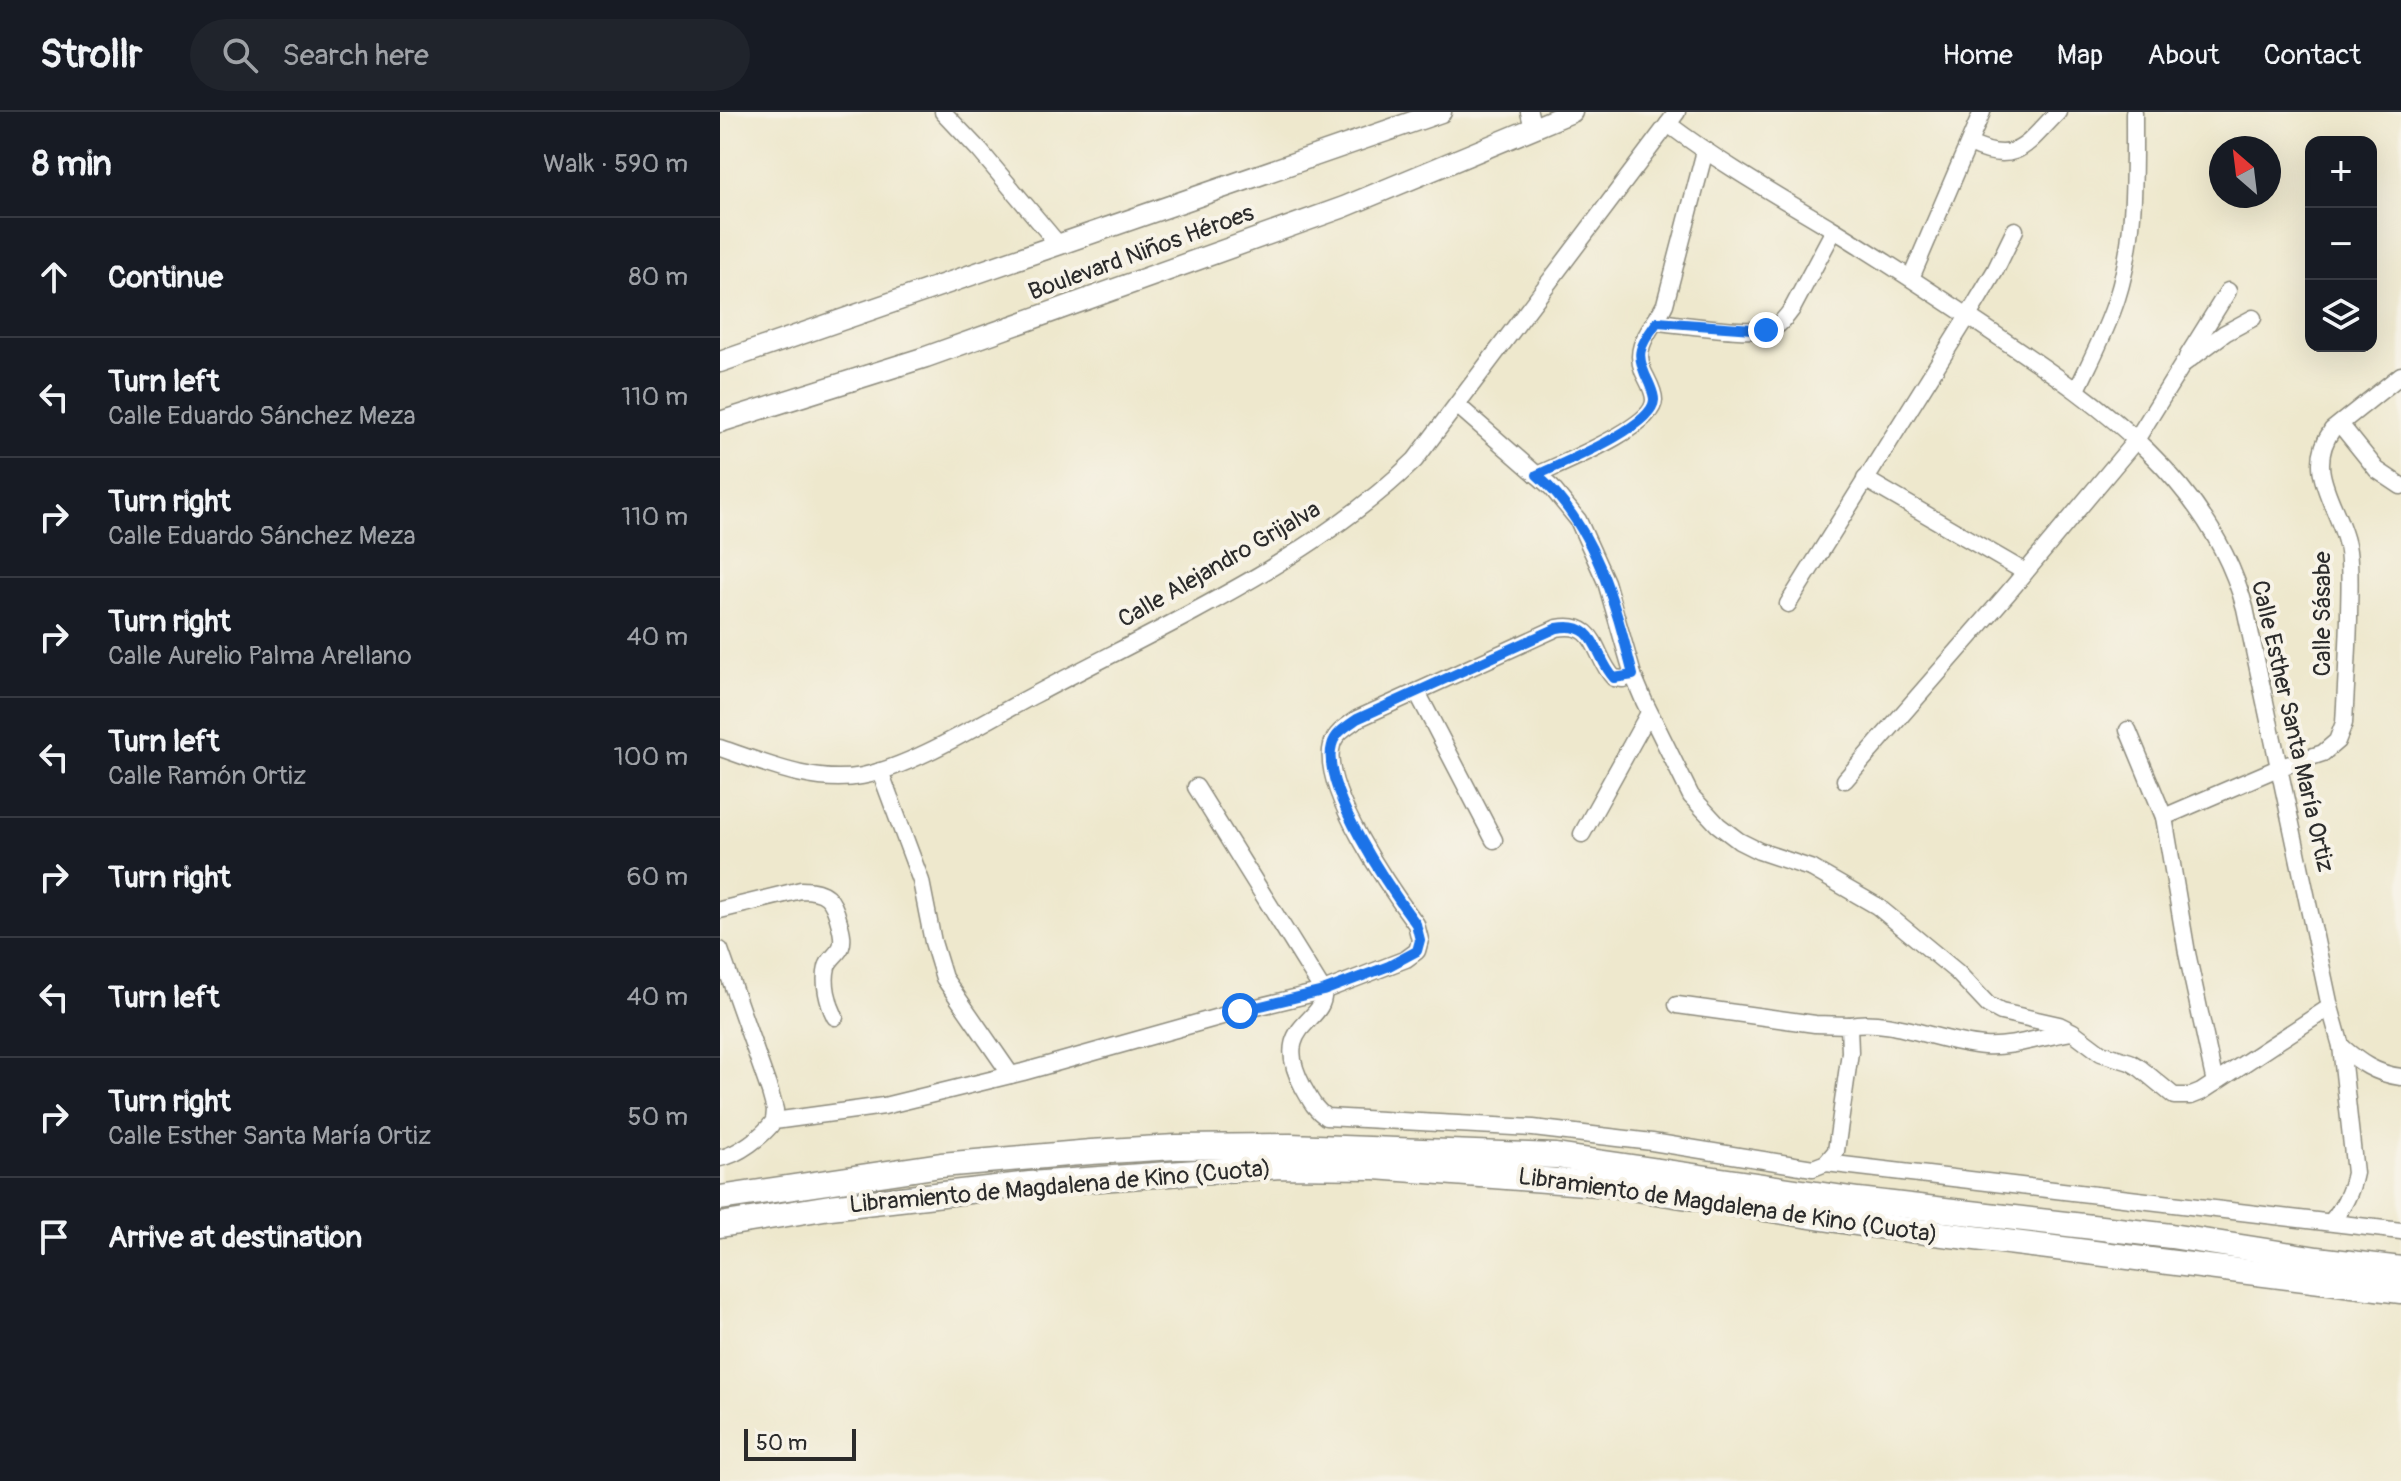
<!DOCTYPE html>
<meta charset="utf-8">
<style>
body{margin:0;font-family:Pangolin,sans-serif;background:#20242c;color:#f1f3f6}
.controls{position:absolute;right:24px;top:24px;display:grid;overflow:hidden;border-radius:16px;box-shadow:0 8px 32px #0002}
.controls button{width:72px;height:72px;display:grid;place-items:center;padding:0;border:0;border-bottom:2px solid #363941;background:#171b24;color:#f1f3f6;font:40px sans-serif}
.compass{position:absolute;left:1489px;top:24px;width:72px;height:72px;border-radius:50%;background:#171b24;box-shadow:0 8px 32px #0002;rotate:332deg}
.scale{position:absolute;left:24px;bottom:20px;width:112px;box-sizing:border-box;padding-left:8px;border:4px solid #2b2b2b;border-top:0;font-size:22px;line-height:28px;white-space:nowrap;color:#2b2b2b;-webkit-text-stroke:6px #f7f3e8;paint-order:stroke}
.stop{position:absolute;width:24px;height:24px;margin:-18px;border:6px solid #1a73e8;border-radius:50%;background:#fff}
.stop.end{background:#1a73e8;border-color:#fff;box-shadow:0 2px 8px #0008}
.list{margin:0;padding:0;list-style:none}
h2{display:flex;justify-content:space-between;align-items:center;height:104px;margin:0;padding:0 32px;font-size:34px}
h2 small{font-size:26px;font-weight:400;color:#9ea1a6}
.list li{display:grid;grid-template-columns:52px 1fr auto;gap:24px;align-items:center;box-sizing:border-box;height:120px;padding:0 32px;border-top:2px solid #363941}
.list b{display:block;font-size:30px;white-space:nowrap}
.list p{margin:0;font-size:26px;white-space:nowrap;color:#9ea1a6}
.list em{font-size:26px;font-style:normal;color:#9ea1a6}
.icon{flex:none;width:44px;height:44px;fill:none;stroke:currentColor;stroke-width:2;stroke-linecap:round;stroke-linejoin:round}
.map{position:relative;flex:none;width:1681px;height:1369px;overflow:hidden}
header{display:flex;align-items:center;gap:48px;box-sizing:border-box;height:112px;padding:0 40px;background:#171b24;border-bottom:2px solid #363941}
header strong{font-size:38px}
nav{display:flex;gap:44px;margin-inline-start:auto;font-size:28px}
.search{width:560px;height:72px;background:#20242c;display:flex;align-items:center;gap:20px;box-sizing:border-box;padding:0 28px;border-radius:44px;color:#9ea1a6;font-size:30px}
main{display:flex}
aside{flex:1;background:#171b24}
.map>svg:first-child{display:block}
</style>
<header>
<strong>Strollr</strong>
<div class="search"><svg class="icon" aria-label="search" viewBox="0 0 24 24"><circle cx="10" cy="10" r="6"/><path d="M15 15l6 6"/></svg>Search here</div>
<nav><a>Home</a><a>Map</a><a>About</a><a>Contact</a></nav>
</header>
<main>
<aside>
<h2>8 min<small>Walk · 590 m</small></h2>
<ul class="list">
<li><svg class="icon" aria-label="ahead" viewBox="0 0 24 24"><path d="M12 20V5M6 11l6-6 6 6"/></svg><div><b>Continue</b></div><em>80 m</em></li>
<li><svg class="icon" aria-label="left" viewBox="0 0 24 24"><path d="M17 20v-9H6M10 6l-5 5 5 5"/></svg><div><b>Turn left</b><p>Calle Eduardo Sánchez Meza</p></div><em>110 m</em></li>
<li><svg class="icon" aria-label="right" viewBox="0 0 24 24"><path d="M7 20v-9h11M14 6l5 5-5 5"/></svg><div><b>Turn right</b><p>Calle Eduardo Sánchez Meza</p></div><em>110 m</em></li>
<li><svg class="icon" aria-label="right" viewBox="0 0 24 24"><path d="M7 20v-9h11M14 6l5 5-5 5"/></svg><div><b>Turn right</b><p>Calle Aurelio Palma Arellano</p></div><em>40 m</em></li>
<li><svg class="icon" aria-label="left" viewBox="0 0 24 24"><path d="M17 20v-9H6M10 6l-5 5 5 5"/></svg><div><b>Turn left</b><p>Calle Ramón Ortiz</p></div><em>100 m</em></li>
<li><svg class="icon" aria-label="right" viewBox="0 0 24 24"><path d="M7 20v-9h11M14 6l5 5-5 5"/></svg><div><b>Turn right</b></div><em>60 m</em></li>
<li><svg class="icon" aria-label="left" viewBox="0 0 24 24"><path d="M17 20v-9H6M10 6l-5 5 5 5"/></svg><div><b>Turn left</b></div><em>40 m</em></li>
<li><svg class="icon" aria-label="right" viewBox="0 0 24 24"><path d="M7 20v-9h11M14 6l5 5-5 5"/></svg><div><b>Turn right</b><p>Calle Esther Santa María Ortiz</p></div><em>50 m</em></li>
<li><svg class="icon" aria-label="arrive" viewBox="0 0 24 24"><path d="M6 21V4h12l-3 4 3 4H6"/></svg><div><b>Arrive at destination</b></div></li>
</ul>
</aside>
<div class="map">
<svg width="1681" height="1369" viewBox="0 0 1681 1369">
<rect width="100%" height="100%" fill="#f7f3e8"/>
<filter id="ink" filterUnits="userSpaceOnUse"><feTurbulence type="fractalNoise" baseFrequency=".0125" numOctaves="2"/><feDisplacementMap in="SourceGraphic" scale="16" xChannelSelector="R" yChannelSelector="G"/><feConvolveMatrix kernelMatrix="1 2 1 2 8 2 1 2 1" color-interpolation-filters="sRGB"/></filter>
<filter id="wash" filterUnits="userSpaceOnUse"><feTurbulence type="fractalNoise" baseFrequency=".006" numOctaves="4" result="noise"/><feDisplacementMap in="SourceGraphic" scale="32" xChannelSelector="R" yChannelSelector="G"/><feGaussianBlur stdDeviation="1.8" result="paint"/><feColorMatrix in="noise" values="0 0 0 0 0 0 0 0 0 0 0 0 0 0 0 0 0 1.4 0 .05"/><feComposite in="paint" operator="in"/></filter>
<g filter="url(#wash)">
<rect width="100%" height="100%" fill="#eee8cd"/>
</g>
<g filter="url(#ink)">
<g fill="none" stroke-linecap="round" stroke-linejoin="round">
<g stroke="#8c8a7c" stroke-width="19">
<g id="minor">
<polyline points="223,0 260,39 338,132"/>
<polyline points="809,0 813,16"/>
<path d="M 948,12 C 1000,51 1056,83 1111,116 C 1168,151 1224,188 1279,225 C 1382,294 1491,370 1525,496 L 1610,895 L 1621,934 L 1635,1061 C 1631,1081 1624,1094 1611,1110"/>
<path d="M 1250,32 C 1297,55 1307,31 1338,0"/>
<polyline points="1191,166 1262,0"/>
<path d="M 937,210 C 961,212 1037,224 1055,215 C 1063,210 1067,204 1072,197 L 1114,118"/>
<polyline points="1467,245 1508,179"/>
<path d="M 1357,278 C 1371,248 1387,218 1397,186 C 1416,127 1414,61 1414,0"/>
<polyline points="737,293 832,376 858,408 886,470 913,563 924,589 971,684 998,713 1019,729 1039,739 1093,757 1157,794 1237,860 1268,893 1281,900 1339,913 1353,920 1381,941 1410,950 1420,956 1454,984 1471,984 1481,980 1610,895"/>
<polyline points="1620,312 1657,358 1681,374"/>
<path d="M 817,363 C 840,352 934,315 934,288 C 934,278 927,268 923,259 C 912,232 934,216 945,192 L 985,39"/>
<polyline points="1145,367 1305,460"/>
<polyline points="1068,492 1248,204 1275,159 1295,118"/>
<polyline points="697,580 774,728"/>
<polyline points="1408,618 1444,705"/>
<path d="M 0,636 C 45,651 93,673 142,664 C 197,653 267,607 318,581 C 443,514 593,448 695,348 L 957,0"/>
<polyline points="160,659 201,769 213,830 224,866 291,963"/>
<polyline points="1125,668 1288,481 1416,328 1463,252 1505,221 1533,206"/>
<path d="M 476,675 L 603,879 C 607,912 549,911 583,975 C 590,987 594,997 606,1005 L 813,1016 L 932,1030 L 1093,1056 L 1106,1051 L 1116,1039 L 1130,940 L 1129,913 L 1095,912 L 957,893"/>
<polyline points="862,722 929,601"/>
<path d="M 0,798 L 81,778 C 106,778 113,786 119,810 C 121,817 124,827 121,835 C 118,842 109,847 107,855 C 103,871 108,891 115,905"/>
<polyline points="0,838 50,980 55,998 54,1009"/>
<path d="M 1129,913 C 1170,905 1221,931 1264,934 C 1293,936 1323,924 1351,920"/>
<path d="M 1621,934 C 1639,950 1656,962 1681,965"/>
<path d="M 1495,971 L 1467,841 L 1444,705 L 1558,656 L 1603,641 L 1617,629 L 1624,611 C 1626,576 1628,542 1629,507 C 1629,484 1631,461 1628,439 C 1622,396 1582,361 1612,318 L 1681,263"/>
<path d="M 0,1046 C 18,1043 43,1024 54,1009 L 164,994 L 303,960 L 520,899 L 603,879 L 686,847 L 697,839 L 700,828 L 696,812 C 670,777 600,676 612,633 C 615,621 627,614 637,607 L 837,516 C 879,508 873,545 894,566 L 903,567 L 913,563"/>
<polyline points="1106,1051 1681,1119"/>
</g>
</g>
<g stroke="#8c8a7c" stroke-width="23">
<g id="major">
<polyline points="0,250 721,0"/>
<polyline points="0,310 206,245 624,95 852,0"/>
</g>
</g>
<g stroke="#8c8a7c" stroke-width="27">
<g id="highway">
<polyline points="0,1086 221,1053 371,1040 456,1035 570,1034 836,1044 1138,1088 1451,1124 1597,1147 1681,1157"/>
<polyline points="0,1113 110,1095 310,1072 560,1054 655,1055 891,1073 1142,1112 1681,1179"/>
</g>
</g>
<use href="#minor" stroke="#fff" stroke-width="16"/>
<use href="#major" stroke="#fff" stroke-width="20"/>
<use href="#highway" stroke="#fff" stroke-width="24"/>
</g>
</g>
<g fill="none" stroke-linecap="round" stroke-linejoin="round" filter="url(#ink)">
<path stroke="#1a73e8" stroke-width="10" d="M 520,899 L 603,879 L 669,854 L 697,839 L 700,828 L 696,812 C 670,777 600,676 612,633 C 615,621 627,614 637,607 L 837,516 C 878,508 874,545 894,566 L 913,563 C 895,491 875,413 817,363 C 840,352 933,315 934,288 C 934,282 931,276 929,271 C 914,241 919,236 937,210 L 1046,218"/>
</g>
<g text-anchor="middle" stroke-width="8" stroke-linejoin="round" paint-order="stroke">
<g font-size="24" fill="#2b2b2b" stroke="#f7f3e8">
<text transform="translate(421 140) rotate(-20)" y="8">Boulevard Niños Héroes</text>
<text transform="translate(499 452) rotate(-30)" y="8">Calle Alejandro Grijalva</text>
<text transform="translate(1602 502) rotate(-90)" y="8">Calle Sásabe</text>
<text transform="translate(1573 614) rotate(77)" y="8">Calle Esther Santa María Ortiz</text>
<text transform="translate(340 1074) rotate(-5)" y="8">Libramiento de Magdalena de Kino (Cuota)</text>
<text transform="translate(1008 1093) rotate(8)" y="8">Libramiento de Magdalena de Kino (Cuota)</text>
</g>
</g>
</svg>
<div class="controls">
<button>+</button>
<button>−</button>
<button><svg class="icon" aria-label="layers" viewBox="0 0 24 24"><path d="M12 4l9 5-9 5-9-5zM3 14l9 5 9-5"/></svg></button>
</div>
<svg class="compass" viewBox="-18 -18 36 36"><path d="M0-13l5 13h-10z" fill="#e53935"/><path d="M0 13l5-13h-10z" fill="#9ea1a6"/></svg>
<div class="scale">50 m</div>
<div class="stop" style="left:520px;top:899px"></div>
<div class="stop end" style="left:1046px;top:218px"></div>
</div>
</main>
